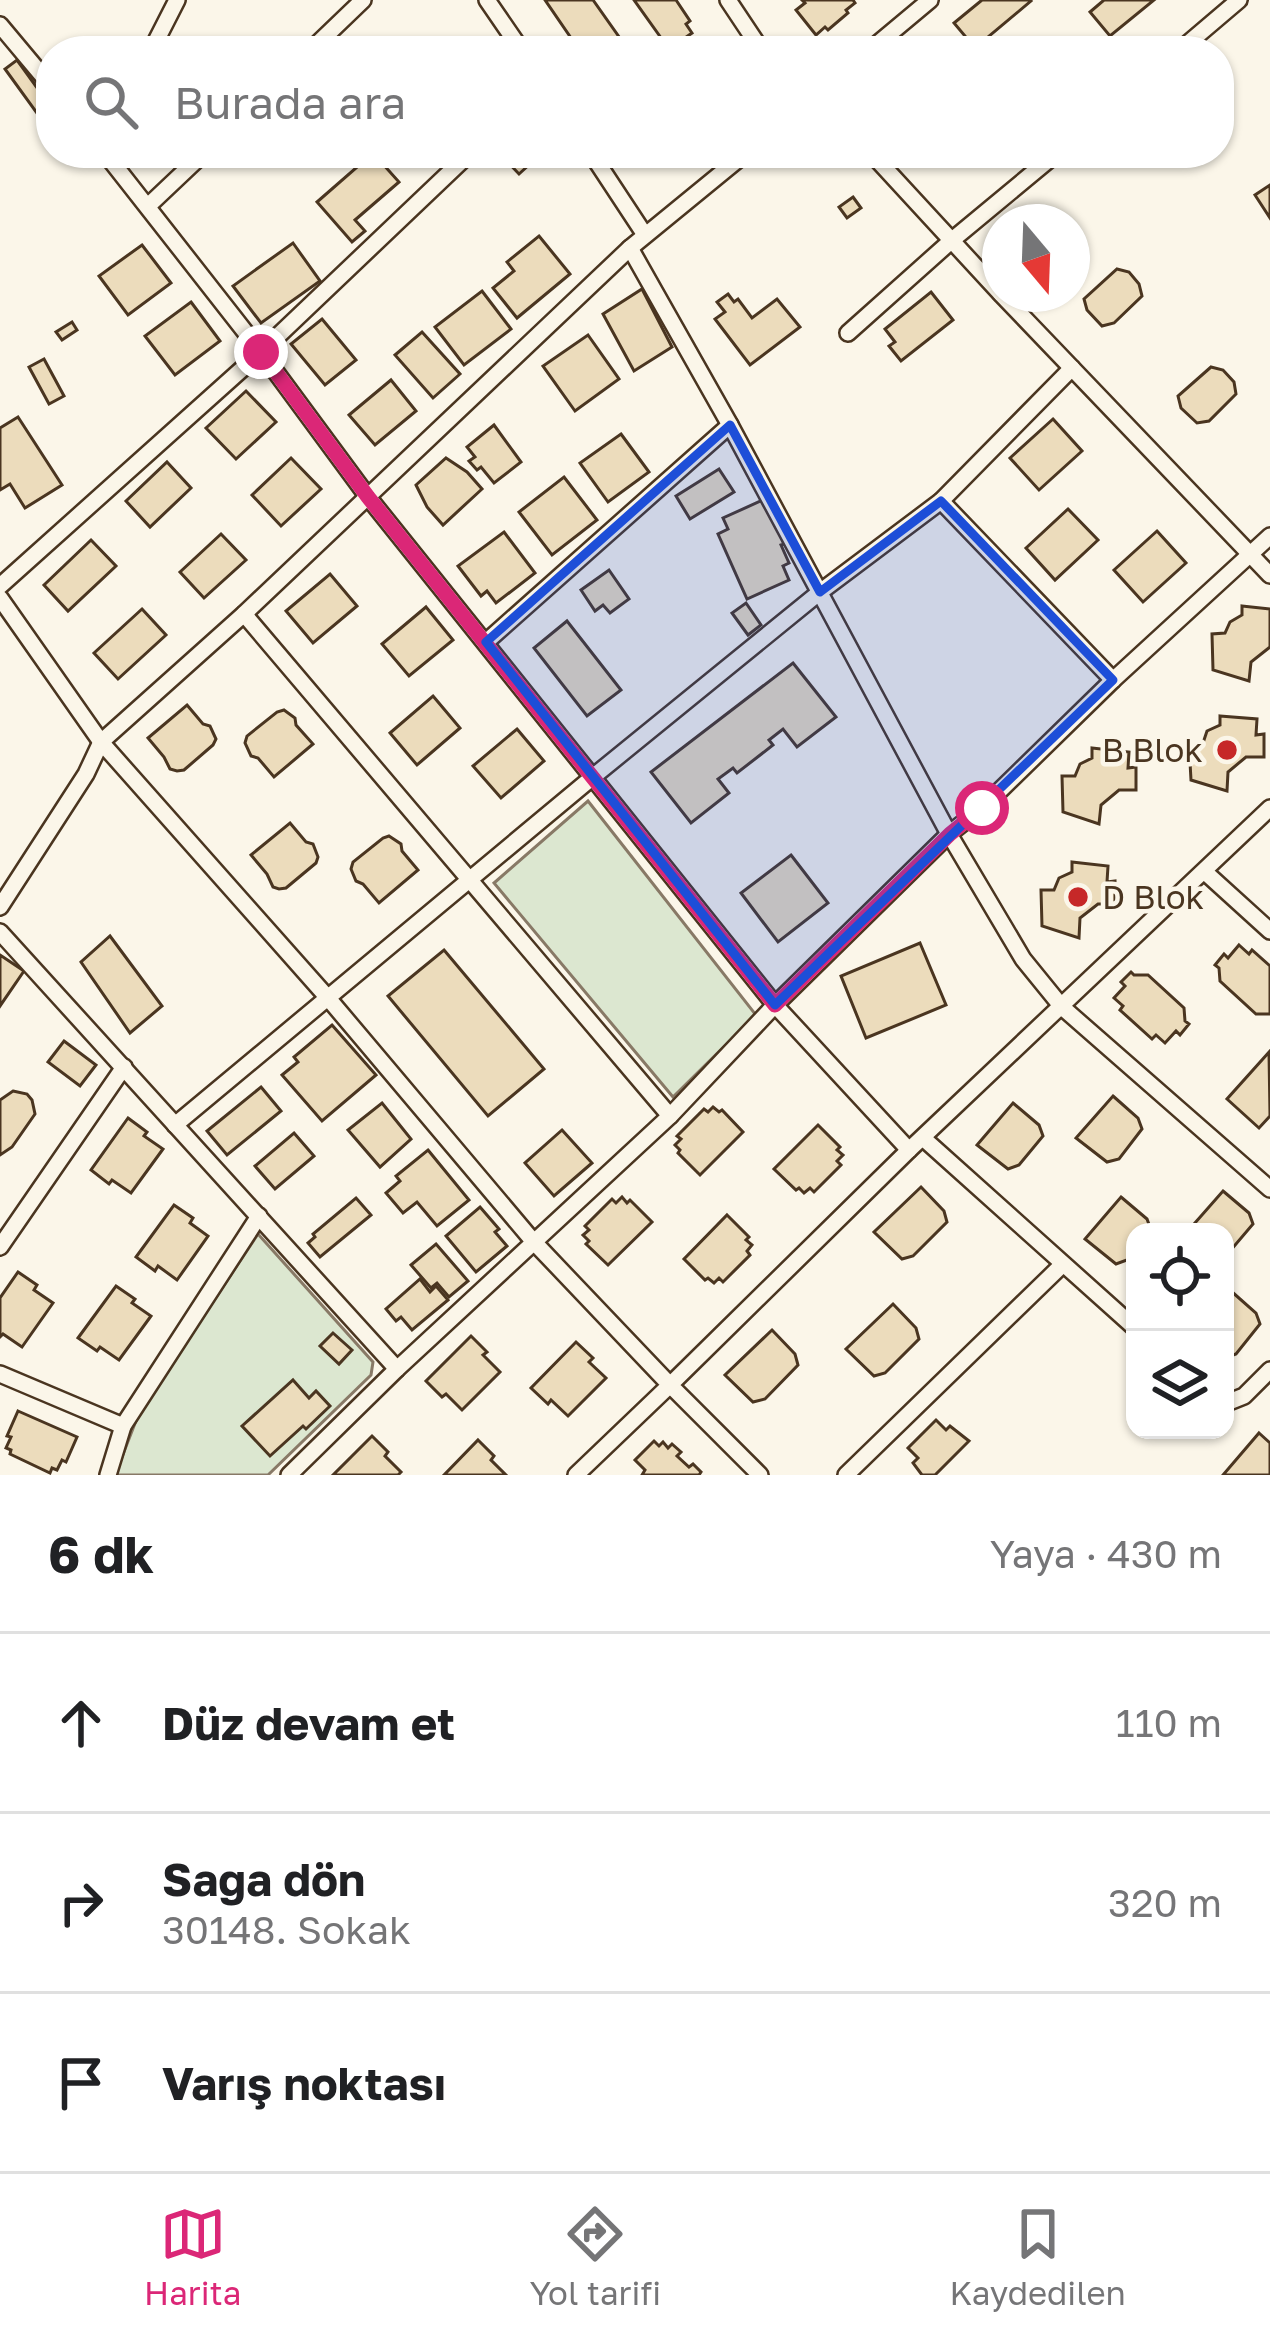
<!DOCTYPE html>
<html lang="tr">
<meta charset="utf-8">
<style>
body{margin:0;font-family:"Golos Text",sans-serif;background:#f2f2f2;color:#202124}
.controls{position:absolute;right:36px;bottom:36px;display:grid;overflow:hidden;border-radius:24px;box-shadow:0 3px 9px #0004}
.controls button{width:108px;height:108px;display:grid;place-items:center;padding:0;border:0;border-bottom:3px solid #e0e0e0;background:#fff;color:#202124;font:60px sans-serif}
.compass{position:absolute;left:982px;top:204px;width:108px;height:108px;border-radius:50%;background:#fff;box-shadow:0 3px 9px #0004;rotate:161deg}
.stop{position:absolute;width:36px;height:36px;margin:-27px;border:9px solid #db2777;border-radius:50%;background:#fff}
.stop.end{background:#db2777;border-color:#fff;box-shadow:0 3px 12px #0008}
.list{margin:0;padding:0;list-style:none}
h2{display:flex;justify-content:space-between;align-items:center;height:156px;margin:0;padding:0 48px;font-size:51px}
h2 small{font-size:39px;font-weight:400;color:#757577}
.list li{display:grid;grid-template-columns:78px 1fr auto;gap:36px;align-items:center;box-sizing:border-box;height:180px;padding:0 48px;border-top:3px solid #e0e0e0}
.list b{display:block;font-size:45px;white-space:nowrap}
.list p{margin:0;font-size:39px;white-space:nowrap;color:#757577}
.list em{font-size:39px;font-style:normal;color:#757577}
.icon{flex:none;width:66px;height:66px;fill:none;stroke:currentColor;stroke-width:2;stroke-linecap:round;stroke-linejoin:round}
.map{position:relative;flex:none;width:1270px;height:1475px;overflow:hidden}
.search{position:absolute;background:#fff;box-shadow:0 3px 9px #0004;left:36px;right:36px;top:36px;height:132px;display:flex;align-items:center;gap:30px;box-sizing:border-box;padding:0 42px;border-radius:48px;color:#757577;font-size:45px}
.sheet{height:696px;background:#fff}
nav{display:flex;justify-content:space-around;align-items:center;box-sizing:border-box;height:168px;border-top:3px solid #e0e0e0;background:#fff;font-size:33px;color:#757577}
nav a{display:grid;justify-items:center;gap:6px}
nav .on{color:#db2777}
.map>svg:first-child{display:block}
</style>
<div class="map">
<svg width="1270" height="1475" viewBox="0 0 1270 1475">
<rect width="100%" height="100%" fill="#fbf6e9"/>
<g fill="#dce7d0" stroke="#887966" stroke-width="3">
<polygon points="588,801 756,1015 673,1097 494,883"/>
<polygon points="258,1234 373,1362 371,1375 268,1475 115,1475 139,1413"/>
</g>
<g fill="#ecdcbc" stroke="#4a3520" stroke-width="3">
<polygon points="545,0 593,0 629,51 580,51"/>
<polygon points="634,0 676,0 690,21 686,24 692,33 669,49"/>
<polygon points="802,0 853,0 855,3 846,10 848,13 828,30 825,27 816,35 796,10 805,3"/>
<polygon points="982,0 1030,0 1031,1 975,48 954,23"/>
<polygon points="1104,0 1154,0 1110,36 1090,12"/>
<polygon points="17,60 51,107 39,116 5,69"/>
<polygon points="373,153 399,182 355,220 365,231 352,242 317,202"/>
<polygon points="499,153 542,153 519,174"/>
<polygon points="1270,185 1270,218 1255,195"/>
<polygon points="853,197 861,208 847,218 839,207"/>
<polygon points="539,236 570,274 517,318 493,288 514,271 507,262"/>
<polygon points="293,243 320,281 261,323 233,286"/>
<polygon points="142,245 171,283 128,315 99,276"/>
<polygon points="1117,269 1129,272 1139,284 1142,296 1114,323 1102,326 1087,310 1084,299"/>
<polygon points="642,289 672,347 634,371 603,314"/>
<polygon points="482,291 511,329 464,365 435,327"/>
<polygon points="931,292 953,320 901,361 889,346 895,342 885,329"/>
<polygon points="728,294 734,302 738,299 752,318 777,299 800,327 750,365 715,319 725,312 717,302"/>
<polygon points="191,302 220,341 175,375 145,336"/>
<polygon points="322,319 356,360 325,385 291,344"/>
<polygon points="72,322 77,330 62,340 56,332"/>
<polygon points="422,332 460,374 433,398 395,355"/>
<polygon points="588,335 619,379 575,411 543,366"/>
<polygon points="44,359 64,396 49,404 29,367"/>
<polygon points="1211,367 1223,370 1234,382 1236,394 1209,421 1197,423 1181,408 1178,396"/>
<polygon points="391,380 416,411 375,445 349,415"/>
<polygon points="246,391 276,422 236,459 206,428"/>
<polygon points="18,417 62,485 25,508 10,484 0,490 0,428"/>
<polygon points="1053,419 1082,451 1039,490 1010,458"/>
<polygon points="494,425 521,462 494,483 481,467 477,470 469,461 475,457 467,447"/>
<polygon points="621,434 649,472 608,502 580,463"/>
<polygon points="291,458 321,489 281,526 252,495"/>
<polygon points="446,458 467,472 482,489 443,525 427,507 416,485"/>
<polygon points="167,462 191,488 150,527 126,501"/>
<polygon points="719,469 734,492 690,519 676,496"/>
<polygon points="564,477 597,520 552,555 519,512"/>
<polygon points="765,499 784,544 781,545 789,563 783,566 789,580 747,599 718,534 728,529 723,518"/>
<polygon points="1068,509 1098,540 1055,580 1026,548"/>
<polygon points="1157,531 1186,563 1143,602 1114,570"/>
<polygon points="504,532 535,573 496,603 487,591 481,596 458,566"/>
<polygon points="221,534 246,560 204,598 180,572"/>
<polygon points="91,540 116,566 68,611 44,585"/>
<polygon points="609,570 629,599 610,613 603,605 595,611 581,590"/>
<polygon points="330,574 357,606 313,643 286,611"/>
<polygon points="746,603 761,625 748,635 732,613"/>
<polygon points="1242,606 1270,609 1270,647 1251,662 1249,681 1213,670 1212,634 1225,633 1230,622 1242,615"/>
<polygon points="426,607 453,640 409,676 382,644"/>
<polygon points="142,609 166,635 118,679 94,653"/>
<polygon points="567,621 621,690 587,716 534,648"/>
<polygon points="793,663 836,717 797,747 783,729 769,740 773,745 737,773 733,768 718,779 729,793 691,823 651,772"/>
<polygon points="433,696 460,728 417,765 390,733"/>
<polygon points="187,705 203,724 210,726 216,739 213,745 184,770 177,771 170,769 164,757 148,738"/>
<polygon points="284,710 295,718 296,725 313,744 274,777 258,758 251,756 245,743 247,736 277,712"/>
<polygon points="1220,716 1257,719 1256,735 1264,734 1264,757 1246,757 1228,772 1227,791 1191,780 1189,744 1203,743 1207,731 1220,725"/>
<polygon points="517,729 544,761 501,798 473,766"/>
<polygon points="1092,748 1129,752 1128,768 1136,767 1136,790 1119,790 1101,805 1099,824 1063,812 1062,776 1075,776 1080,764 1092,758"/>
<polygon points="290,823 306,842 313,844 318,857 316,863 286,888 279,889 273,887 267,874 251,855"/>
<polygon points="389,836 401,844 402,851 418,870 379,903 363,884 356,881 351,869 353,862 383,838"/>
<polygon points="791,855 828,903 778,942 741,893"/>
<polygon points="1072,862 1108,866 1107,882 1115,881 1115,904 1098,904 1080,918 1079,938 1042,926 1041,890 1054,890 1059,878 1072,872"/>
<polygon points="110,936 162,1006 130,1033 81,962"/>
<polygon points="920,943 946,1005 866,1038 841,976"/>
<polygon points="1239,945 1249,954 1252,950 1270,966 1270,1014 1256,1014 1220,981 1219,968 1215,965 1224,954 1228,958"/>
<polygon points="444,950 544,1069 488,1116 388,996"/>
<polygon points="0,955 24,971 0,1006"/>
<polygon points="1131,972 1134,975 1148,975 1184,1008 1185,1021 1189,1024 1180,1035 1176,1031 1165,1043 1156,1035 1152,1039 1120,1010 1123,1006 1114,998 1125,986 1121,982"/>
<polygon points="332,1025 376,1075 322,1121 282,1075 298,1062 294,1057"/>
<polygon points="64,1041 96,1065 80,1086 48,1062"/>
<polygon points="1269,1052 1270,1116 1259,1128 1227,1099"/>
<polygon points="261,1087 281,1111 227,1155 207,1131"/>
<polygon points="13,1091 27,1094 32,1100 35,1114 12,1147 0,1155 0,1100"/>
<polygon points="1113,1096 1138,1118 1142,1129 1119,1159 1107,1162 1076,1138"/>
<polygon points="382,1103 411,1139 380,1167 348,1130"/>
<polygon points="1013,1103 1039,1125 1043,1136 1019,1165 1008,1169 977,1145"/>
<polygon points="713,1107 719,1112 722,1110 743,1132 700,1175 678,1153 680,1150 675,1145 681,1139 677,1136 704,1109 708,1112"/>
<polygon points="128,1118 147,1132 144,1136 163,1149 131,1193 112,1180 109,1184 91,1170"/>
<polygon points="818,1125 840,1147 837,1150 843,1155 837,1161 841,1165 814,1192 810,1188 804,1193 799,1188 796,1190 774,1169"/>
<polygon points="562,1130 592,1163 554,1196 525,1163"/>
<polygon points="294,1133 314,1156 275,1189 255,1166"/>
<polygon points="428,1150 469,1200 437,1226 417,1202 403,1213 386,1193 400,1181 396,1176"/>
<polygon points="921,1187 944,1211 947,1222 913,1256 902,1259 874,1232"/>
<polygon points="1223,1191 1249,1213 1253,1224 1225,1257 1225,1232 1187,1232"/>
<polygon points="622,1197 627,1203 630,1200 652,1222 608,1265 586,1244 589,1241 583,1235 589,1230 585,1226 612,1199 616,1203"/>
<polygon points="1121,1197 1147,1219 1151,1230 1135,1232 1135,1251 1127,1260 1116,1264 1085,1239"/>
<polygon points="356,1198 371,1215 320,1257 308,1243 315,1237 313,1234"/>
<polygon points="174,1205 193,1218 190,1223 208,1236 177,1280 158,1266 155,1271 136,1257"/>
<polygon points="480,1207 499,1229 495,1232 507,1246 476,1272 446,1236"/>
<polygon points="727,1215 749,1237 746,1240 752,1245 747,1251 750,1255 723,1282 719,1278 714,1283 708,1278 705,1280 684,1259"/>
<polygon points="436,1244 468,1281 449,1297 437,1283 431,1288 411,1265"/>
<polygon points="18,1272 37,1285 34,1290 53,1303 22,1347 3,1334 0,1337 0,1298"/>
<polygon points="420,1279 430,1292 436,1286 448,1300 412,1330 401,1317 396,1321 386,1309"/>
<polygon points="116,1286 135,1299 132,1303 151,1316 119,1360 100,1347 97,1351 78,1338"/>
<polygon points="1231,1291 1256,1313 1260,1324 1236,1354 1225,1358 1225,1297"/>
<polygon points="893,1304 916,1328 919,1339 885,1373 874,1376 846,1349"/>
<polygon points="772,1330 795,1354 798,1365 765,1399 753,1402 725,1375"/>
<polygon points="333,1333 352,1350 339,1364 320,1346"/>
<polygon points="471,1336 487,1352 483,1355 500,1372 462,1410 446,1394 442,1397 426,1381"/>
<polygon points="576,1342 593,1358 589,1362 606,1378 568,1416 551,1400 548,1404 531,1388"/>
<polygon points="293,1380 309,1398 316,1391 330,1406 306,1429 303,1426 270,1456 242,1426"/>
<polygon points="18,1411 77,1437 66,1462 62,1460 57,1470 52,1468 50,1473 10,1454 11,1450 6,1448 11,1437 7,1436"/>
<polygon points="936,1420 946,1430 950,1426 969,1441 935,1475 922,1475 913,1463 918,1458 908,1448"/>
<polygon points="1259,1433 1270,1443 1270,1475 1223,1475"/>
<polygon points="372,1436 388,1452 385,1456 401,1472 398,1475 333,1475"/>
<polygon points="478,1440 494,1456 491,1460 506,1475 444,1475"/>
<polygon points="654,1441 659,1446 663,1442 668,1448 672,1444 681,1452 677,1456 689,1467 693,1464 701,1472 699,1475 642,1475 645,1470 635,1460"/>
</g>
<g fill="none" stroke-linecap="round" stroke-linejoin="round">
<g stroke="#4a3520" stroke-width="20">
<g id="minor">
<polyline points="487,0 522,51"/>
<polyline points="728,0 762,51"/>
<polyline points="0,25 51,86"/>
<polyline points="151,51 177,0"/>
<polyline points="310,51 363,0"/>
<polyline points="869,51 930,0"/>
<polyline points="1179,51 1239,0"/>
<polyline points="105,153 261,352 368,497 775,1005 909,1150"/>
<polyline points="591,153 645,235"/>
<polyline points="871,153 1000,293"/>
<polyline points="148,206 204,153"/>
<polyline points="630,248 730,425 949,834 1023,959 1062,1007 1270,1189"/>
<polyline points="1001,294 1270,575"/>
<polyline points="848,333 951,241 1057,153"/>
<polyline points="941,501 1113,680"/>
<polyline points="0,586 261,352 470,153"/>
<polyline points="0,598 101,742 328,998 533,1241 670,1385 576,1475"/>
<polyline points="244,614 670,1116"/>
<polyline points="486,642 730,425"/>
<polyline points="1205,872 1270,931"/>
<polyline points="0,907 86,774 101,742 244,614 630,248 746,153"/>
<polyline points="0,932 397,1369"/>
<polyline points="175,1125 594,776 820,592 941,501 1072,368"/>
<polyline points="923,1138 1135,1328"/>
<polyline points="0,1247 124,1067"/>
<polyline points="0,1374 123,1426"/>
<polyline points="1225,1400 1229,1402 1244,1396 1270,1370"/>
<polyline points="108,1475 123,1426 259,1216"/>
<polyline points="289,1475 397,1369 670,1116 775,1005 949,834 982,808 1113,680 1270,536"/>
<polyline points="760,1475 670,1385 909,1150 1270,808"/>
<polyline points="846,1475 1062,1265"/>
</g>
</g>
<use href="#minor" stroke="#fbf6e9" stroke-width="15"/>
</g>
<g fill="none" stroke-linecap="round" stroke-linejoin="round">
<polyline stroke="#db2777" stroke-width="15" points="261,352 368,497 775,1005 950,834 982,808"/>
</g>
<path fill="#1d4ed8" fill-opacity="0.2" stroke="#1d4ed8" stroke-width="9" stroke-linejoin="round" d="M 730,425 L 820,592 L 941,501 L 1113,680 L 775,1005 L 486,642 Z"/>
<g fill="#c62828" stroke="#fbf6e9" stroke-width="4.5">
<circle cx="1227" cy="750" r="12"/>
<circle cx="1078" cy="897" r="12"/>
</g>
<g text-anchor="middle" stroke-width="9" stroke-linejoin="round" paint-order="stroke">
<g font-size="33" fill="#4a3520" stroke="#fbf6e9" text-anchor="end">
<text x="1203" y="762">B Blok</text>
<text x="1102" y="909" text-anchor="start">D Blok</text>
</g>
</g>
</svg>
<div class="controls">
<button><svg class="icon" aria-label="locate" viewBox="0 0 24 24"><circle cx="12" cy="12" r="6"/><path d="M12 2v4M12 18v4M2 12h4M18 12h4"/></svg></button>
<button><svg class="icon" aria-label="layers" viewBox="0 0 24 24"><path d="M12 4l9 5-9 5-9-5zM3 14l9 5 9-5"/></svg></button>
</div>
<svg class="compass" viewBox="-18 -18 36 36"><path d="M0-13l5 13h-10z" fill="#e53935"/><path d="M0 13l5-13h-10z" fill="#757577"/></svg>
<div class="stop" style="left:982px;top:808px"></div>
<div class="stop end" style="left:261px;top:352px"></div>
<div class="search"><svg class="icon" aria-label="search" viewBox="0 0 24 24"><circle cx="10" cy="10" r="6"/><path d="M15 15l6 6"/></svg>Burada ara</div>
</div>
<section class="sheet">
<h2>6 dk<small>Yaya · 430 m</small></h2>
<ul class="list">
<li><svg class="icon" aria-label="ahead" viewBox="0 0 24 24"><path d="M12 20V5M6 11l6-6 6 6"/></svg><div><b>Düz devam et</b></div><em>110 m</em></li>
<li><svg class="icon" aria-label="right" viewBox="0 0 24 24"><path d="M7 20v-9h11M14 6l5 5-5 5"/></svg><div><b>Sağa dön</b><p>30148. Sokak</p></div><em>320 m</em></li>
<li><svg class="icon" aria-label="arrive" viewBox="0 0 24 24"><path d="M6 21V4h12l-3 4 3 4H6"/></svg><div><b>Varış noktası</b></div></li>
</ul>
</section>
<nav>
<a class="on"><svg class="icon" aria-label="map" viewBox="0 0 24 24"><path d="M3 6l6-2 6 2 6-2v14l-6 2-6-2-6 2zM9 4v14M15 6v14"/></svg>Harita</a>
<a><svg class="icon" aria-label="directions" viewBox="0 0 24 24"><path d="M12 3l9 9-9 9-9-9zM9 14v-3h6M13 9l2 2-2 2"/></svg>Yol tarifi</a>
<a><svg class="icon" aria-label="saved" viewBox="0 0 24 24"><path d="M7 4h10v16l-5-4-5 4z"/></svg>Kaydedilen</a>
</nav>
